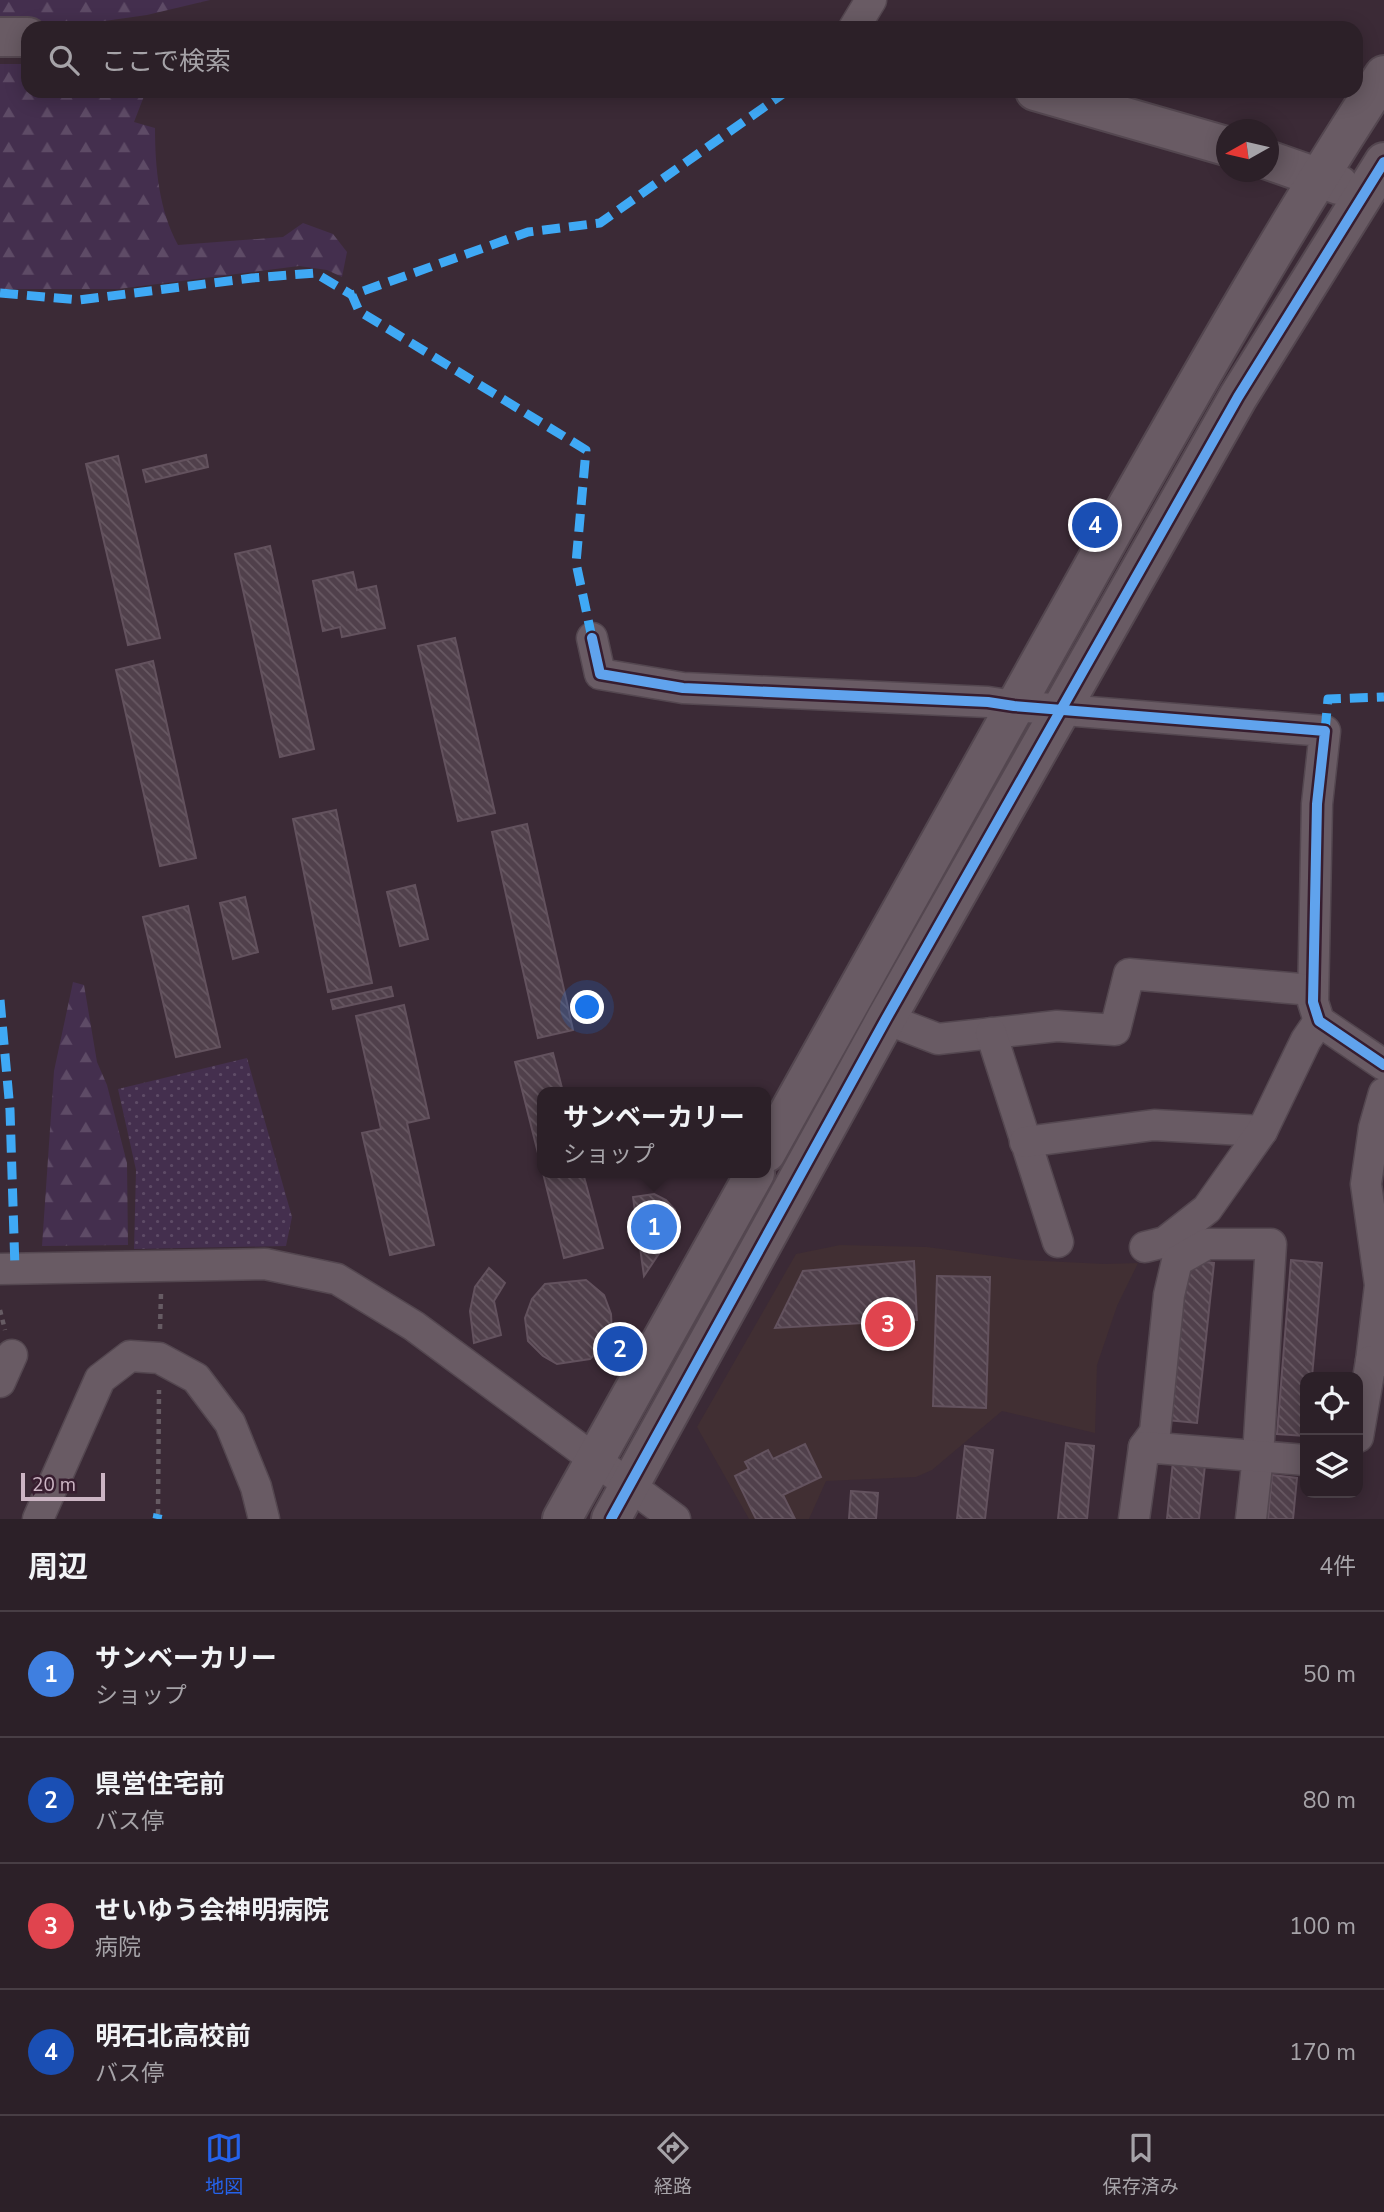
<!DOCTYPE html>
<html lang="ja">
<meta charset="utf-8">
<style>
body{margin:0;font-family:"Nunito Sans","Noto Sans JP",sans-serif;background:#382d34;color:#f1f3f6}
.controls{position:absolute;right:21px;bottom:21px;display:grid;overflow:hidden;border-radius:14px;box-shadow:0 4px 18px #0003}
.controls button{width:63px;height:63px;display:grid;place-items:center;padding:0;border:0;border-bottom:2px solid #483e45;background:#2c2028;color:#f1f3f6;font:35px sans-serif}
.compass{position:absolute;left:1216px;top:119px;width:63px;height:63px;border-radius:50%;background:#2c2028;box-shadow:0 4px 18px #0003;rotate:262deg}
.scale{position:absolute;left:21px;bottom:18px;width:84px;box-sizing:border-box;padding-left:7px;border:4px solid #ccb5c4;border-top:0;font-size:19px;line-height:24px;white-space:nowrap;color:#ccb5c4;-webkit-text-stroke:5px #371d2f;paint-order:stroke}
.you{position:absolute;left:588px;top:1008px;width:24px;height:24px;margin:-18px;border:5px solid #fff;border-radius:50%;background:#1a73e8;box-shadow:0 0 0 10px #1a73e833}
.badge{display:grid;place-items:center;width:46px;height:46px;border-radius:50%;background:#2563eb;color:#fff;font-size:23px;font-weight:700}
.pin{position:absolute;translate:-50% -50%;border:4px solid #fff;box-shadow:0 2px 7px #0006}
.popup{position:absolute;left:537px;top:1087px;width:234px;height:91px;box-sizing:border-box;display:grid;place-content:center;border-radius:14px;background:#2c2028;filter:drop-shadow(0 2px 5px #0005);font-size:23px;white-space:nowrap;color:#a6a3a8}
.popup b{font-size:26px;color:#f1f3f6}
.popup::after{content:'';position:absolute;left:50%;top:100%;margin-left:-14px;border:14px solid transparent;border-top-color:#2c2028}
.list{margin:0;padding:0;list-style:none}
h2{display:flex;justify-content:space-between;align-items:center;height:91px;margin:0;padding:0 28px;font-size:30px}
h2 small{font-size:23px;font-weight:400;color:#a6a3a8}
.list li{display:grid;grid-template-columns:46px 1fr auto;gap:21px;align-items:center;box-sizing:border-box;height:126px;padding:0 28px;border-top:2px solid #483e45}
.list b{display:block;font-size:26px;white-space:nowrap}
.list p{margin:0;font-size:23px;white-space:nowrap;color:#a6a3a8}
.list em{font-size:23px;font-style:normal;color:#a6a3a8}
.icon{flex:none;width:38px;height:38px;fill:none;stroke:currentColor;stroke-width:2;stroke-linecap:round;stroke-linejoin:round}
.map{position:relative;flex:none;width:1384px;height:1519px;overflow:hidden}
.search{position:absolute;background:#2c2028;box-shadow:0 4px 18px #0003;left:21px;right:21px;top:21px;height:77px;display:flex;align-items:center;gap:18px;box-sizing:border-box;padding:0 24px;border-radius:21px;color:#a6a3a8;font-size:26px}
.sheet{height:595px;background:#2c2028}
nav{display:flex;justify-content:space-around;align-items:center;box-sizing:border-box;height:98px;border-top:2px solid #483e45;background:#2c2028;font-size:19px;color:#a6a3a8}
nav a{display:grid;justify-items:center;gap:4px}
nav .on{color:#2563eb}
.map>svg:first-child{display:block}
</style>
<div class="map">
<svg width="1384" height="1519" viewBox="0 0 1384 1519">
<defs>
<pattern id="forest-firs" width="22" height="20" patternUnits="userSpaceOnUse" patternTransform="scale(1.75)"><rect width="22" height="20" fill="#442f4e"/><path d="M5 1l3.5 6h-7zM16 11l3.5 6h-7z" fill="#5e4b66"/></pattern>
<pattern id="park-dots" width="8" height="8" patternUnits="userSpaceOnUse" patternTransform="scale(1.75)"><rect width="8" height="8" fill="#442f4e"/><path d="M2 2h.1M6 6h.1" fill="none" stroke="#5e4b66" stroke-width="1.8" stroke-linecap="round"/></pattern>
<pattern id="building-back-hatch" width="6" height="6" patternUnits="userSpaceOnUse" patternTransform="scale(1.75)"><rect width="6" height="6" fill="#50404b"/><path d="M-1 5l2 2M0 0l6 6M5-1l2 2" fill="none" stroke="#685963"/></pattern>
</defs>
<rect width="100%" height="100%" fill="#3b2a36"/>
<polygon fill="#412f33" points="840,1245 927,1247 1024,1260 1104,1264 1138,1263 1117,1306 1097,1365 1095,1433 1002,1411 932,1470 916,1477 826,1481 809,1519 749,1519 697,1427 796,1254"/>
<g fill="url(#forest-firs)">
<polygon points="0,0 210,0 147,15 55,28 28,28 0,36"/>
<path d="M 0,64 L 28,64 L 28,91 L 146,91 L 134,122 L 155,128 C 155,168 159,210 178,245 L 283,237 L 303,223 L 333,234 L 347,252 L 342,277 L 327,270 L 299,266 L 118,289 L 0,289 Z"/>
<polygon points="73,982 84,985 97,1062 107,1085 127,1163 128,1245 42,1246 54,1071"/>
</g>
<polygon fill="url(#park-dots)" points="247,1058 292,1217 286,1246 134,1249 136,1170 118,1089"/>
<g fill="url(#building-back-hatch)" stroke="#63525e" stroke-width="2">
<polygon points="206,455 208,467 146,482 143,470"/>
<polygon points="118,456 160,638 128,645 86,464"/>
<polygon points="270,546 314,749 280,757 235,554"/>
<polygon points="353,572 357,590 376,586 385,628 342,637 340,627 323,631 313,581"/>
<polygon points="455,638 495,813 458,821 418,646"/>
<polygon points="153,661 196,858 160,866 116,670"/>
<polygon points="336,810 372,983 328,992 293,819"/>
<polygon points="527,824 573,1030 538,1038 492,832"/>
<polygon points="415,885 428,939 400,946 387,892"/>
<polygon points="245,897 258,952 233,959 220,903"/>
<polygon points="188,906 220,1047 176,1057 143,917"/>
<polygon points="391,987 393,996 333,1009 331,1000"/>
<polygon points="404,1005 429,1118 407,1123 434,1245 390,1255 362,1133 381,1129 356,1016"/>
<polygon points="553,1053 563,1092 542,1092 542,1169 515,1062"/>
<polygon points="543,1173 583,1173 603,1248 564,1258"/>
<polygon points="654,1194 666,1200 675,1210 676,1224 672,1234 644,1276 633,1197"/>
<polygon points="1186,1260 1214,1263 1197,1423 1167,1420"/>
<polygon points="1291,1260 1322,1263 1312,1377 1305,1377 1305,1436 1277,1434"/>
<polygon points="914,1261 917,1320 775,1328 803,1271"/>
<polygon points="489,1268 505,1283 494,1301 501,1335 474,1343 470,1311 475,1287"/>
<polygon points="937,1276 990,1277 986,1408 933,1406"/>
<polygon points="586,1280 604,1295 611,1314 612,1333 605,1344 590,1359 557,1364 543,1356 528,1341 525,1318 532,1299 545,1284"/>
<polygon points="1066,1443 1094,1446 1087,1519 1058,1519"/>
<polygon points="805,1444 821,1477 783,1495 795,1519 756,1519 735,1476 749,1469 745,1462 768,1450 773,1459"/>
<polygon points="965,1446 993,1450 985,1519 957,1519"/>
<polygon points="1173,1461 1205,1465 1199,1519 1167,1519"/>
<polygon points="1272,1475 1297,1478 1293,1519 1268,1519"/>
<polygon points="851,1491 878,1493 876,1519 849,1519"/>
</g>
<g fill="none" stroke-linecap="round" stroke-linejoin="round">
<g stroke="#544750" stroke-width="33">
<g id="minor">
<polyline points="854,28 871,0"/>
<polyline points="592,638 600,674 683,688 988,702 1014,706 1325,731 1317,804 1313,1002 1319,1021 1384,1065"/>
<polyline points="886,1019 938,1039 1057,1026 1115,1030 1129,974 1312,990"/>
<polyline points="991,1033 1058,1242"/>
<polyline points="1025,1142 1154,1125 1262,1131"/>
<polyline points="1145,1247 1165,1242 1207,1209 1262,1131 1306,1040 1319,1021"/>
<polyline points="0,1269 265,1264 337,1279 414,1326 675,1519"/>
<polyline points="1371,1361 1380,1285 1366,1184 1374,1128 1384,1093"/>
<polyline points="0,1382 12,1355"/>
<polyline points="1358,1437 1371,1361 1384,1361"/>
<polyline points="1144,1447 1155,1432 1169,1295 1177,1261 1207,1244 1271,1244 1258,1456 1251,1519"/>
<polyline points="38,1519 100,1379 130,1356 159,1358 196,1378 230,1423 256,1487 264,1519"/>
<polyline points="1134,1519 1144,1447 1305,1460"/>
</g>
</g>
<g stroke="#544750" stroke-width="42">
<g id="tertiary">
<polyline points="0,37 28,37"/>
<polyline points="1035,91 1226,146"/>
<polyline points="1268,160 1339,185"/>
<path d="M 766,1153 C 881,945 996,737 1113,531 C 1200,377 1287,223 1384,75"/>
<polyline points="562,1519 755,1173"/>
<polyline points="611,1519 886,1019 1238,397 1384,162"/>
</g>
</g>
<g stroke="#665b63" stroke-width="4.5" stroke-dasharray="5 5" stroke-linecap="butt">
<polyline points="0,1310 5,1330"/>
<polyline points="160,1329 161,1293"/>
<polyline points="158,1514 159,1390"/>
</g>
<use href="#minor" stroke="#695b64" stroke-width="30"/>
<use href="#tertiary" stroke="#695b64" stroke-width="38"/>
<g stroke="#3fa9f5" stroke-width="9" stroke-dasharray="18 9" stroke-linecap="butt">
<polyline points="0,293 79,300 252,278 315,273 352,295"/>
<polyline points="592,638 576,563 586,450 359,311 352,295 528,232 600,223 787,91"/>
<polyline points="1325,731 1328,699 1384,697"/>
<polyline points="0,1000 10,1110 15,1269"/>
<polyline points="157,1519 158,1514"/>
</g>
<g stroke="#371d2f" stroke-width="15">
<g id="cycleway">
<polyline points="592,638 600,674 683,688 988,702 1014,706 1325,731 1317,804 1313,1002 1319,1021 1384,1065"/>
<polyline points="611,1519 886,1019 1238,397 1384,162"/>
</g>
</g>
<use href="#cycleway" stroke="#60a3ed" stroke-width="10"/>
</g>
</svg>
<div class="controls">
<button><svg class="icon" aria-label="locate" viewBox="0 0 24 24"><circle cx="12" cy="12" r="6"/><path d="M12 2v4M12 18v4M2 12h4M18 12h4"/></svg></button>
<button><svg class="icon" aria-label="layers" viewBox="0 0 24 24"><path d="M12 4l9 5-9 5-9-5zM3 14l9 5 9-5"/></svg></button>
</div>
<svg class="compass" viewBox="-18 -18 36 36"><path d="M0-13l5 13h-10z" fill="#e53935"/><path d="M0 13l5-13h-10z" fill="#a6a3a8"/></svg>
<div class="scale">20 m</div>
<div class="you"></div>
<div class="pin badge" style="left:654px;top:1227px;background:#3f7fe0">1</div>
<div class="popup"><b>サンベーカリー</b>ショップ</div>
<div class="pin badge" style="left:620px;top:1349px;background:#1a4fb4">2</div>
<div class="pin badge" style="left:888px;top:1324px;background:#e0444e">3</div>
<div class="pin badge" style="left:1095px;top:525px;background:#1a4fb4">4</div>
<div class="search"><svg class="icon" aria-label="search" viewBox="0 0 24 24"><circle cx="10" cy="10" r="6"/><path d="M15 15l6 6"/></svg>ここで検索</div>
</div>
<section class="sheet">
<h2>周辺<small>4件</small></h2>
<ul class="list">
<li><span class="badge" style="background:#3f7fe0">1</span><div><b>サンベーカリー</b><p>ショップ</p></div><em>50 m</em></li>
<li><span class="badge" style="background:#1a4fb4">2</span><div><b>県営住宅前</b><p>バス停</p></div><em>80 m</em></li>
<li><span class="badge" style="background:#e0444e">3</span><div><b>せいゆう会神明病院</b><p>病院</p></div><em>100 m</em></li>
<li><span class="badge" style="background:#1a4fb4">4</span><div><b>明石北高校前</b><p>バス停</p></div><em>170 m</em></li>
</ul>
</section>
<nav>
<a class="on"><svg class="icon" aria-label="map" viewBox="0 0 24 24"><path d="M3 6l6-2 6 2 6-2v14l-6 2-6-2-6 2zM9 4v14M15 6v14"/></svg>地図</a>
<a><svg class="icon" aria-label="directions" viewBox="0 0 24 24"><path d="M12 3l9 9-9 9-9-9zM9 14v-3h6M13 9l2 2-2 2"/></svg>経路</a>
<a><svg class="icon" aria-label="saved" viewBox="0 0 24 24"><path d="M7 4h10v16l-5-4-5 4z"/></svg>保存済み</a>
</nav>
